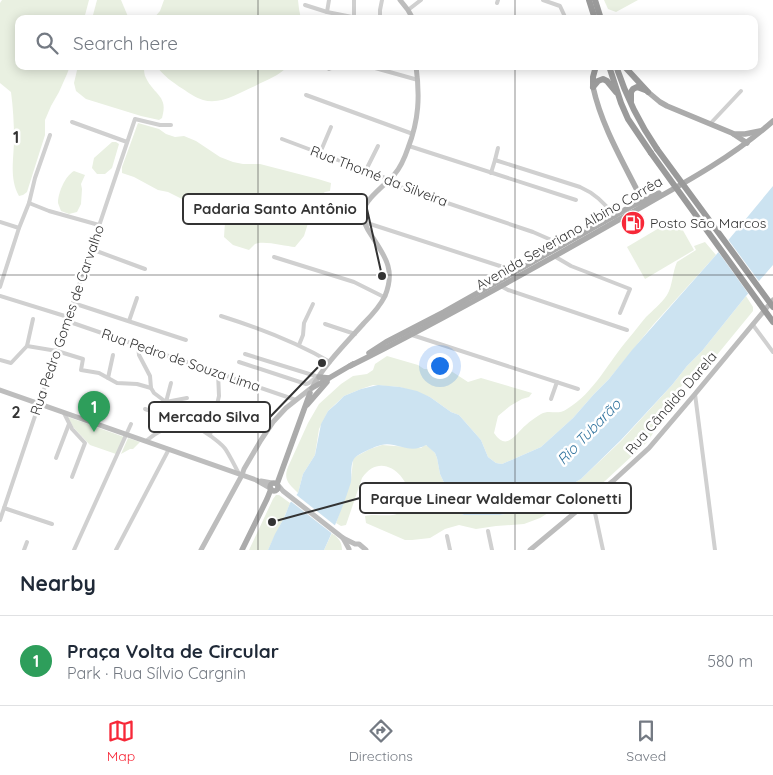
<!DOCTYPE html>
<meta charset="utf-8">
<style>
body{margin:0;font-family:Quicksand,sans-serif;background:#f6f6f7;color:#1f2937}
.you{position:absolute;left:439px;top:365px;width:18px;height:18px;margin:-12px;border:4px solid #fff;border-radius:50%;background:#1a73e8;box-shadow:0 0 0 8px #1a73e833}
.badge{display:grid;place-items:center;width:32px;height:32px;border-radius:50%;background:#f72838;color:#fff;font-size:16px;font-weight:700}
.pin{position:absolute;translate:-50% -41px;filter:drop-shadow(0 1px 2px #0008)}
.pin::after{content:'';position:absolute;top:26px;width:18px;height:15px;background:inherit;clip-path:polygon(0 0,100% 0,50% 100%)}
.list{margin:0;padding:0;list-style:none}
h2{display:flex;justify-content:space-between;align-items:center;height:65px;margin:0;padding:0 20px;font-size:21px}
h2 small{font-size:16px;font-weight:400;color:#747a83}
.list li{display:grid;grid-template-columns:32px 1fr auto;gap:15px;align-items:center;box-sizing:border-box;height:90px;padding:0 20px;border-top:1px solid #e0e1e3}
.list b{display:block;font-size:19px;white-space:nowrap}
.list p{margin:0;font-size:16px;white-space:nowrap;color:#747a83}
.list em{font-size:16px;font-style:normal;color:#747a83}
.icon{flex:none;width:28px;height:28px;fill:none;stroke:currentColor;stroke-width:2;stroke-linecap:round;stroke-linejoin:round}
.map{position:relative;flex:none;width:773px;height:550px;overflow:hidden}
.search{position:absolute;background:#fff;box-shadow:0 2px 12px #0003;left:15px;right:15px;top:15px;height:55px;display:flex;align-items:center;gap:12px;box-sizing:border-box;padding:0 18px;border-radius:10px;color:#747a83;font-size:19px}
.sheet{height:155px;background:#fff}
nav{display:flex;justify-content:space-around;align-items:center;box-sizing:border-box;height:70px;border-top:1px solid #e0e1e3;background:#fff;font-size:14px;color:#747a83}
nav a{display:grid;justify-items:center;gap:2px}
nav .on{color:#f72838}
.map>svg:first-child{display:block}
</style>
<div class="map">
<svg width="773" height="550" viewBox="0 0 773 550">
<rect width="100%" height="100%" fill="#fff"/>
<g fill="#e9f0e1">
<path d="M 2,0 L 89,0 L 84,19 L 19,19 L 19,66 L 70,66 L 67,74 L 59,92 L 51,106 L 45,120 L 45,135 L 27,192 L 23,195 L 19,196 C 9,178 14,158 14,139 C 14,123 13,107 11,92 L 0,83 L 0,3 Z"/>
<polygon points="97,0 121,0 129,19 92,19"/>
<polygon points="164,0 298,0 299,9 301,19 153,19 160,11"/>
<polygon points="604,0 638,0 616,12 608,9"/>
<path d="M 78,66 L 144,66 C 144,70 144,75 146,78 C 154,95 169,96 162,118 L 159,120 L 141,116 L 86,99 L 76,91 L 74,83 Z"/>
<path d="M 156,66 L 288,66 C 279,76 266,80 255,86 C 239,93 221,105 203,100 C 196,98 189,93 183,89 C 172,82 164,76 156,66 Z"/>
<path d="M 138,123 L 159,129 L 166,134 L 175,137 L 184,136 L 196,141 L 220,157 L 233,162 L 243,164 L 260,164 L 318,179 L 331,183 L 330,191 L 325,192 L 316,198 L 304,236 L 295,247 C 285,246 263,240 255,244 C 253,246 251,248 249,250 L 233,245 L 224,237 L 225,222 L 219,214 L 210,209 L 184,200 L 168,192 L 158,190 L 134,177 L 122,173 L 122,167 Z"/>
<polygon points="112,142 116,142 119,144 112,168 105,174 97,174 92,168 94,158"/>
<path d="M 74,171 L 85,175 L 81,184 L 82,189 L 81,204 L 77,212 L 69,214 L 61,211 C 60,208 59,206 58,203 C 58,193 65,176 74,171 Z"/>
<polygon points="676,218 694,250 645,279 627,247"/>
<path d="M 705,242 L 716,255 L 653,325 L 609,379 L 594,394 L 573,418 L 541,447 L 502,464 L 496,463 L 488,457 L 481,440 L 459,415 L 451,412 L 430,397 L 400,387 L 373,385 L 361,389 L 344,396 L 328,411 L 319,429 L 315,455 L 303,474 L 298,493 C 289,484 283,480 288,467 L 308,423 L 319,404 L 341,384 L 353,376 L 367,374 L 373,370 L 375,364 L 387,356 L 418,365 L 424,369 L 431,369 L 438,367 L 451,371 L 468,382 L 481,378 L 532,393 L 529,397 L 522,399 L 510,406 L 498,416 L 494,433 C 507,452 515,434 526,425 C 530,421 536,417 541,414 C 550,409 557,416 567,409 C 594,393 609,361 629,338 C 635,331 640,324 646,317 C 653,310 661,304 667,295 C 673,285 672,273 677,262 L 696,250 L 694,246 Z"/>
<path d="M 746,296 L 753,307 L 753,311 L 712,361 L 690,377 L 677,391 L 667,405 L 661,420 L 650,438 L 646,443 L 605,481 L 595,488 L 581,490 L 575,493 L 556,508 L 540,518 L 524,524 L 496,526 L 476,529 L 459,525 L 445,529 L 430,538 L 412,540 L 405,540 L 366,523 L 365,516 C 376,513 389,518 399,513 C 428,498 387,441 362,478 L 346,525 L 341,526 L 336,523 L 351,480 L 353,460 L 355,457 L 370,449 L 382,445 L 421,448 L 425,445 L 428,446 L 435,453 L 437,458 L 440,474 L 447,489 L 453,497 L 458,511 L 460,513 L 464,515 L 500,515 L 535,508 L 542,506 L 553,495 L 581,479 L 621,441 L 672,385 L 687,366 L 702,351 Z"/>
<polygon points="68,417 124,437 116,454 90,445 73,427"/>
<polygon points="128,438 140,442 133,449 130,449 121,454"/>
<path d="M 276,495 L 279,495 L 290,503 C 284,520 275,534 268,550 L 249,550 L 273,499 Z"/>
<path d="M 332,533 C 338,538 342,541 342,550 L 324,550 Z"/>
</g>
<path fill="#cce3f1" d="M 773,186 L 773,265 L 746,296 L 702,351 L 687,366 L 672,385 L 621,440 L 581,479 L 553,495 L 542,506 L 535,508 L 500,515 L 464,515 L 459,513 L 458,511 L 453,497 L 447,489 L 440,474 L 437,458 L 435,453 L 426,445 C 409,455 397,441 381,445 C 374,447 357,454 354,459 C 350,465 352,475 351,482 C 344,505 334,528 324,550 L 268,550 L 275,534 L 284,518 L 290,503 L 298,493 L 303,474 L 315,455 L 321,424 L 328,411 L 336,404 L 344,396 L 361,389 L 378,385 L 400,387 L 417,391 L 430,397 L 451,412 L 459,415 L 481,440 L 488,457 L 496,463 L 502,464 L 541,447 L 573,418 L 594,394 L 609,379 L 632,350 L 716,255 Z"/>
<g fill="#fff">
<polygon points="727,238 761,284 750,296 717,250"/>
<polygon points="294,493 337,527 334,535 289,500"/>
</g>
<g fill="none" stroke-linecap="round" stroke-linejoin="round">
<g stroke="#d0d0d0" stroke-width="4">
<polyline points="543,0 560,6 566,19"/>
<polyline points="497,3 498,0"/>
<polyline points="305,5 327,12 362,19"/>
<polyline points="408,10 421,0"/>
<polyline points="327,12 329,0"/>
<polyline points="354,17 354,0"/>
<polyline points="380,19 380,10 382,0"/>
<polyline points="341,66 350,68 355,66"/>
<polyline points="368,66 418,80"/>
<polyline points="329,69 337,66"/>
<polyline points="306,95 413,134"/>
<polyline points="72,122 127,142"/>
<polyline points="710,124 741,91"/>
<polyline points="282,139 383,177 397,186 533,232 549,239 560,246"/>
<polyline points="409,146 576,200"/>
<polyline points="320,153 331,127"/>
<polyline points="495,160 498,148"/>
<polyline points="366,170 378,146"/>
<path d="M 491,173 L 495,160 L 580,187 C 594,193 606,204 615,217"/>
<polyline points="329,198 364,209"/>
<polyline points="29,203 49,211 99,225"/>
<polyline points="0,222 19,228"/>
<polyline points="364,222 503,267 509,270 512,275"/>
<polyline points="91,249 145,269"/>
<polyline points="554,256 571,266 630,289 620,313"/>
<polyline points="274,257 354,282 384,297"/>
<polyline points="499,285 508,290 627,330"/>
<polyline points="0,287 19,228 29,203 35,178 50,135"/>
<polyline points="0,296 68,317"/>
<polyline points="73,303 186,340"/>
<path d="M 221,316 C 259,328 296,342 330,362"/>
<polyline points="67,321 296,400"/>
<polyline points="129,321 137,298"/>
<polyline points="325,324 355,334"/>
<polyline points="753,325 773,352"/>
<polyline points="412,335 578,389"/>
<polyline points="138,345 139,355 150,376 151,388 154,393 166,402 176,425"/>
<polyline points="299,345 303,335 304,323 313,304"/>
<polyline points="27,346 57,351 83,359 81,370 99,373 117,383 137,384 151,388"/>
<polyline points="245,354 319,377"/>
<polyline points="0,360 11,363 27,346 33,319"/>
<path d="M 239,362 L 306,384 C 311,384 313,377 319,377"/>
<polyline points="108,378 113,355"/>
<polyline points="171,383 166,402 187,398"/>
<polyline points="695,394 715,550"/>
<polyline points="551,399 557,382"/>
<polyline points="145,409 174,419"/>
<polyline points="64,413 72,429 85,443 72,477"/>
<polyline points="191,418 200,425 204,430"/>
<polyline points="210,435 219,396 218,373"/>
<path d="M 146,441 C 169,422 187,418 212,437 C 217,441 223,445 226,450 C 231,458 235,466 239,474"/>
<polyline points="56,458 69,424"/>
<polyline points="592,499 603,550"/>
<polyline points="4,508 52,524"/>
<polyline points="0,520 135,119 160,125 171,125"/>
<polyline points="488,531 492,550"/>
<polyline points="447,536 450,550"/>
<polyline points="24,550 27,542"/>
<polyline points="74,550 131,424"/>
<polyline points="116,550 169,449"/>
</g>
<g stroke="#bdbdbd" stroke-width="5">
<polyline points="400,0 408,10 413,19"/>
<path d="M 312,388 C 322,367 348,341 364,323 C 372,315 380,306 385,296 C 397,267 382,253 368,230 C 365,224 362,219 363,212 C 365,199 385,185 394,175 C 401,167 405,157 408,148 C 419,120 420,96 416,66"/>
<polyline points="0,390 256,480 270,488"/>
<polyline points="261,481 272,483"/>
<polyline points="278,485 283,491 343,538 355,544 359,544 366,550"/>
<polyline points="343,538 349,549"/>
<polyline points="201,550 242,475 244,469 261,440 273,422 286,408 310,389"/>
<polyline points="530,550 613,481 649,448 695,394 773,300"/>
</g>
<g stroke="#ababab" stroke-width="5.5">
<path d="M 593,87 C 602,128 625,165 643,202"/>
<polyline points="648,92 660,102 667,106 732,133 747,143"/>
<polyline points="734,134 745,134 760,131"/>
<polyline points="369,353 386,342 444,312 630,207 659,193"/>
<path d="M 350,366 C 442,320 531,270 620,219 C 673,189 728,161 773,121"/>
<polyline points="319,377 329,378"/>
<polyline points="312,388 353,364"/>
<polyline points="307,405 327,382"/>
<circle cx="274" cy="487" r="4"/>
<polyline points="277,484 310,393"/>
<polyline points="242,550 267,499 271,489"/>
</g>
<g stroke="#9a9a9a" stroke-width="6">
<polyline points="589,0 595,19"/>
<polyline points="595,0 601,19"/>
<polyline points="609,66 621,103 628,119 651,153"/>
<path d="M 616,66 C 626,96 639,123 657,149"/>
<polyline points="624,66 648,92"/>
<polyline points="593,87 598,81 603,79 607,81 616,92"/>
<polyline points="593,87 593,77 596,66"/>
<polyline points="631,101 631,92 633,89 637,87 645,90"/>
</g>
<g stroke="#9a9a9a" stroke-width="6">
<polyline points="657,149 773,307"/>
<polyline points="651,153 773,322"/>
</g>
</g>
<path fill="none" stroke="#333" stroke-width="1" stroke-opacity="0.55" d="M 258,0 L 258,19M 515,0 L 515,19M 258,66 L 258,550M 515,66 L 515,550M 0,275 L 773,275"/>
<defs>
<g id="fuel-disc" transform="scale(1.25)"><circle r="9.5" fill="#f72838" stroke="#fff"/><path d="M-5.5-6h7V0h2V4h1.3V-2.5L3-4.5l.8-.8L6-3V5H2.5V1h-1V6h-7ZM-4.2-4.7v3.2H.2V-4.7Z" fill="#fff"/></g>
</defs>
<g fill-rule="evenodd">
<use href="#fuel-disc" x="633" y="223"/>
</g>
<g text-anchor="middle" stroke-width="5" stroke-linejoin="round" paint-order="stroke">
<g font-size="14" fill="#333" stroke="#fff">
<text transform="translate(379 176) rotate(21)" y="5">Rua Thomé da Silveira</text>
<text transform="translate(569 233) rotate(-30)" y="5">Avenida Severiano Albino Corrêa</text>
<text transform="translate(67 320) rotate(-71)" y="5">Rua Pedro Gomes de Carvalho</text>
<text transform="translate(181 360) rotate(19)" y="5">Rua Pedro de Souza Lima</text>
<text transform="translate(671 403) rotate(-49)" y="5">Rua Cândido Darela</text>
</g>
<g font-size="14" fill="#333" stroke="#fff" text-anchor="start">
<text x="650" y="228">Posto São Marcos</text>
</g>
<g font-size="15" font-style="italic" fill="#3677a0" stroke="#fff">
<text transform="translate(589 432) rotate(-46)" y="5">Rio Tubarão</text>
</g>
</g>
<g font-size="16" text-anchor="middle" font-weight="bold" fill="#333" stroke="#fff" stroke-width="5" stroke-linejoin="round" paint-order="stroke">
<text x="16" y="143">1</text>
<text x="16" y="418">2</text>
</g>
<path fill="none" stroke="#333" stroke-width="2" d="M382 276L367 209M322 363L270 417M272 522L360 498"/>
<g fill="#333" stroke="#fff" stroke-width="2">
<circle cx="382" cy="276" r="5"/>
<circle cx="322" cy="363" r="5"/>
<circle cx="272" cy="522" r="5"/>
</g>
<g fill="#fff" stroke="#333" stroke-width="2">
<rect x="183" y="194" width="184" height="30" rx="5"/>
<rect x="149" y="402" width="121" height="30" rx="5"/>
<rect x="360" y="483" width="271" height="30" rx="5"/>
</g>
<g font-size="15" text-anchor="middle" font-weight="bold" fill="#333">
<text x="275" y="214">Padaria Santo Antônio</text>
<text x="209" y="422">Mercado Silva</text>
<text x="496" y="504">Parque Linear Waldemar Colonetti</text>
</g>
</svg>
<div class="you"></div>
<div class="pin badge" style="left:94px;top:432px;background:#2e9e5b">1</div>
<div class="search"><svg class="icon" aria-label="search" viewBox="0 0 24 24"><circle cx="10" cy="10" r="6"/><path d="M15 15l6 6"/></svg>Search here</div>
</div>
<section class="sheet">
<h2>Nearby<small></small></h2>
<ul class="list">
<li><span class="badge" style="background:#2e9e5b">1</span><div><b>Praça Volta de Circular</b><p>Park · Rua Sílvio Cargnin</p></div><em>580 m</em></li>
</ul>
</section>
<nav>
<a class="on"><svg class="icon" aria-label="map" viewBox="0 0 24 24"><path d="M3 6l6-2 6 2 6-2v14l-6 2-6-2-6 2zM9 4v14M15 6v14"/></svg>Map</a>
<a><svg class="icon" aria-label="directions" viewBox="0 0 24 24"><path d="M12 3l9 9-9 9-9-9zM9 14v-3h6M13 9l2 2-2 2"/></svg>Directions</a>
<a><svg class="icon" aria-label="saved" viewBox="0 0 24 24"><path d="M7 4h10v16l-5-4-5 4z"/></svg>Saved</a>
</nav>
